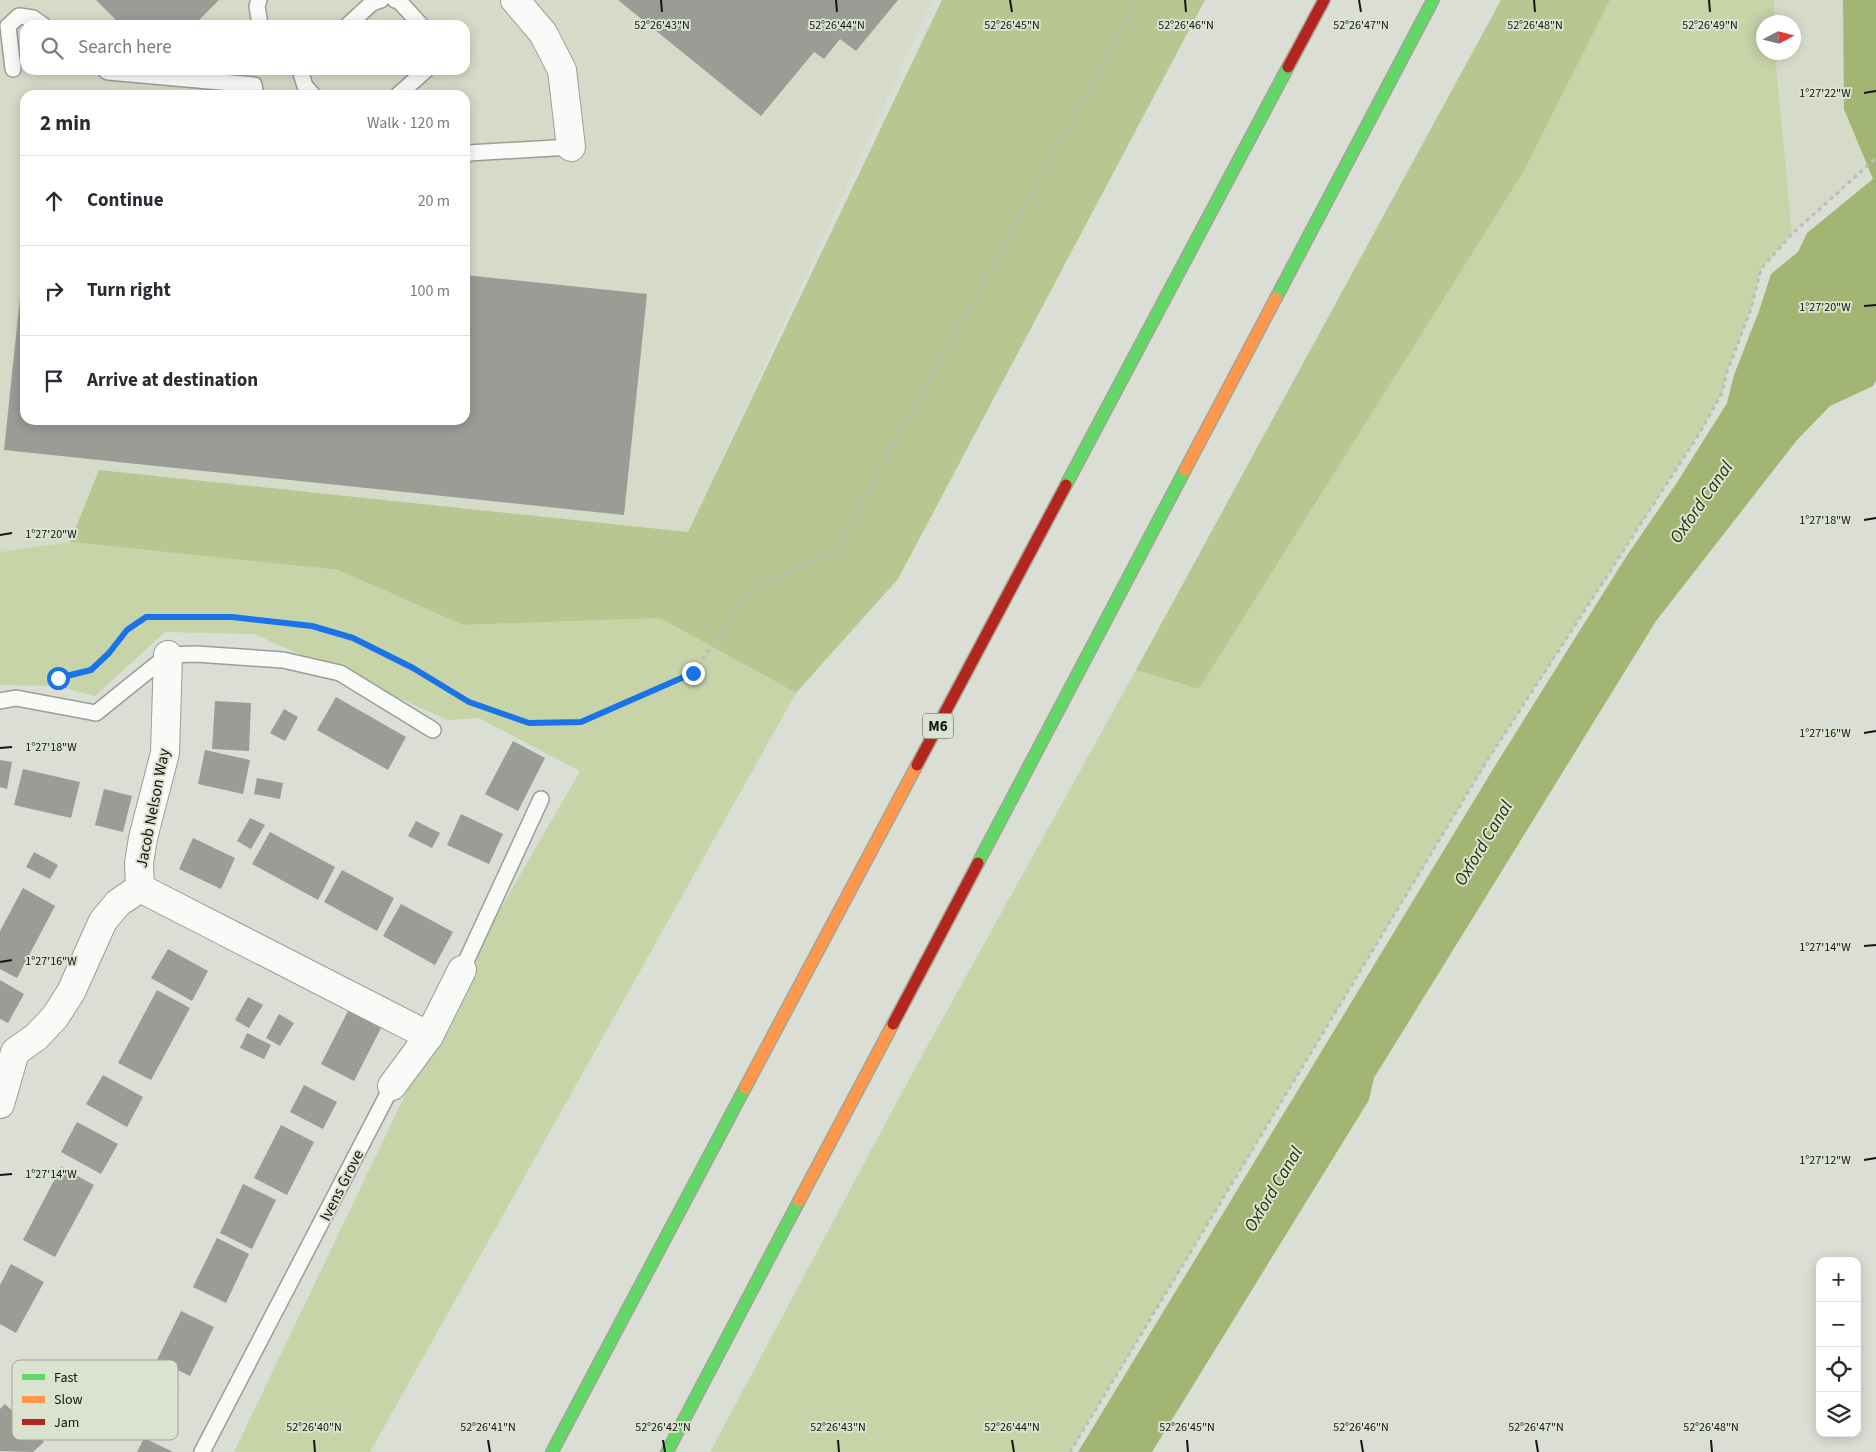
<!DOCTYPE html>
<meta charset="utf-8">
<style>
body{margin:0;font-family:"Source Sans 3",sans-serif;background:#f2f2f3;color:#2b2b33}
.controls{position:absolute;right:15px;bottom:15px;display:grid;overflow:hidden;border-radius:10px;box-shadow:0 2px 12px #0003}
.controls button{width:45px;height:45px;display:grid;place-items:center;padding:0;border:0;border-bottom:1px solid #e1e1e2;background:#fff;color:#2b2b33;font:25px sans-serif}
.compass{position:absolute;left:1756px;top:15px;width:45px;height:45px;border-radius:50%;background:#fff;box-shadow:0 2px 12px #0003;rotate:83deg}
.stop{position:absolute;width:15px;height:15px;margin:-11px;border:4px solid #1a73e8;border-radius:50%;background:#fff}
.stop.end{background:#1a73e8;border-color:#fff;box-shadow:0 1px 5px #0008}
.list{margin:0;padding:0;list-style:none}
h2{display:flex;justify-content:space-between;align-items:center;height:65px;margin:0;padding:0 20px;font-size:21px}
h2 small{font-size:16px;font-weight:400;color:#7c7c81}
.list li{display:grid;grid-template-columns:32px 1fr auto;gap:15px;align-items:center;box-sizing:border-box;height:90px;padding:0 20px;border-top:1px solid #e1e1e2}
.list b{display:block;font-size:19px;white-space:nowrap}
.list em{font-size:16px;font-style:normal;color:#7c7c81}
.icon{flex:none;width:28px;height:28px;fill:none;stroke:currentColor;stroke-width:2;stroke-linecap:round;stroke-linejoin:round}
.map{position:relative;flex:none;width:1876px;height:1452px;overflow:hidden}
.search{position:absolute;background:#fff;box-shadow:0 2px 12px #0003;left:20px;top:20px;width:450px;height:55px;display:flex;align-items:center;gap:12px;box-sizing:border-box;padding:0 18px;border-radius:15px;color:#7c7c81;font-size:19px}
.panel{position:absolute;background:#fff;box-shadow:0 2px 12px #0003;left:20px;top:90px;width:450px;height:335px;border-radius:15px}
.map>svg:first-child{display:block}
</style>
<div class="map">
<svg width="1876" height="1452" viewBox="0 0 1876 1452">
<rect width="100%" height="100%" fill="#dbded4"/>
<g fill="#d5dbc8" fill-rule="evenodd">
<path d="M 0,0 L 932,0 L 688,532 L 99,470 L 70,542 L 0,552 ZM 25,25 L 465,25 L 465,70 L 25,70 ZM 25,95 L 465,95 L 465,420 L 25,420 Z"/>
<polygon points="1774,0 1876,0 1876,158 1792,234 1775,53 1794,52 1794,22 1774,22"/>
</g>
<g fill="#c7d4a8">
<polygon points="1610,0 1774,0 1774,22 1764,22 1764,52 1775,53 1792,234 1761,269 1751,309 1727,372 1722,393 1699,434 1487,761 1070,1452 710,1452 913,1072 1136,670 1199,689 1524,171"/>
<polygon points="70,542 338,570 463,625 660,618 796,693 370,1452 234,1452 464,972 580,771 479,718 448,720 254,634 165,632 95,696 56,686 0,685 0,552"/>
</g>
<g fill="#b8c791">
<polygon points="942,0 1205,0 898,579 796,693 660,618 463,625 338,570 70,542 99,470 688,532"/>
<polygon points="1501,0 1610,0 1524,171 1199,689 1136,670"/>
</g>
<polygon fill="#a2b572" points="1843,0 1876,0 1876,380 1873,386 1830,406 1797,440 1656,621 1374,1078 1369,1100 1152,1452 1078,1452 1498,761 1626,557 1678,481 1727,403 1734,375 1759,311 1771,274 1798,252 1807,233 1873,179 1844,109"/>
<g fill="#9a9d95">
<polygon points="96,0 219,0 194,25 121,25"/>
<polygon points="618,0 898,0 856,51 840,39 824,59 814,52 761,116"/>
<polygon points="24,260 25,420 465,420 465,275 647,294 624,515 4,450"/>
<polygon points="336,697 406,737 388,770 317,730"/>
<polygon points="215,701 251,703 249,751 212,749"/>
<polygon points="284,709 298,717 285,741 270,733"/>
<polygon points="513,741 545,758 518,811 485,794"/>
<polygon points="205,750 250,760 243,794 198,784"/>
<polygon points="0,760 12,762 7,789 0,787"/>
<polygon points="23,769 80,782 71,818 14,805"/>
<polygon points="257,778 283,783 280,799 254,794"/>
<polygon points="104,789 132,796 123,832 95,825"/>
<polygon points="461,814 503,834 489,864 447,845"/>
<polygon points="250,818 265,825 251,849 237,841"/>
<polygon points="416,821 440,833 432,848 408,836"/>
<polygon points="270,832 335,867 318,900 252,864"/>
<polygon points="193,838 235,858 221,889 179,869"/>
<polygon points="34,852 58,865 50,879 26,867"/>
<polygon points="342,870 394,898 377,931 324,902"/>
<polygon points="23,888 55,906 17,978 0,969 0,931"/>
<polygon points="401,904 453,932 435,965 383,936"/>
<polygon points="168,949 208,971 192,1001 151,978"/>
<polygon points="0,980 24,994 8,1023 0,1019"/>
<polygon points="157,990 190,1008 151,1080 118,1063"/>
<polygon points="248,997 263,1005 249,1028 235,1020"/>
<polygon points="348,1011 381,1028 354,1081 321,1064"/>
<polygon points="279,1014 294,1023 280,1046 266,1038"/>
<polygon points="247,1033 271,1045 264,1059 240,1048"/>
<polygon points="103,1075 143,1097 127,1127 86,1104"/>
<polygon points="304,1085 337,1102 323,1129 290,1112"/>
<polygon points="77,1122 118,1144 101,1174 61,1152"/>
<polygon points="281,1125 314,1142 287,1195 254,1178"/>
<polygon points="61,1167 94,1185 55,1257 23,1240"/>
<polygon points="243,1184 276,1200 252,1249 220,1233"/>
<polygon points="217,1238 249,1254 226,1303 193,1287"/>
<polygon points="11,1264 44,1282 16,1333 0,1324 0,1285"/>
<polygon points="181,1311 214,1327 190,1376 157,1360"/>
<polygon points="146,1369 179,1385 156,1433 123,1417"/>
<polygon points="5,1404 44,1442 33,1452 0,1451 0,1409"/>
<polygon points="144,1438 173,1452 137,1452"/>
</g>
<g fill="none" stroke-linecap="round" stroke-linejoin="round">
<g stroke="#9b9e96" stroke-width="18">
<g id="lane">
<polyline points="259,0 257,6 260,25"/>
<polyline points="395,0 399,1 421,25"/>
<polyline points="348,25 372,3 381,0"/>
<polyline points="13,69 8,26 19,16 33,18 43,25"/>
<polyline points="105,70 108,72 254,85 256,95"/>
<polyline points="300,70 305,86 313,95"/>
<polyline points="398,95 426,70"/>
<polyline points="465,156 468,153 571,147"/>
<polyline points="0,701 16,698 96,713 168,655 196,654 283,660 340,673 433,730"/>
<polyline points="462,970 541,799"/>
<polyline points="202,1452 392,1086"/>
</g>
</g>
<g stroke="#9b9e96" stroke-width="30">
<g id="street">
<polyline points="515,0 543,33 562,70 571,147"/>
<polyline points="140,888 429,1036"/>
<polyline points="392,1086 429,1036 462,970"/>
<polyline points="0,1104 15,1052 36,1037 55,1017 71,992 103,921 118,903 140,888 139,863 143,838 165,753 168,655"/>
</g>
</g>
<g stroke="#a1a693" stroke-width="14">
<g id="fast">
<polyline points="1276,298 1433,0"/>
<polyline points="1066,485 1288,67"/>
<polyline points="978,863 1185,470"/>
<polyline points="552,1452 745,1088"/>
<polyline points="667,1452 799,1201"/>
</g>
</g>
<g stroke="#a1a693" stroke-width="14">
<g id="slow">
<polyline points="1185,470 1276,298"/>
<polyline points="745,1088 917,765"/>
<polyline points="799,1201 893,1024"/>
</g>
</g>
<g stroke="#a1a693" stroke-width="14">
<g id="jam">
<polyline points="1288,67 1324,0"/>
<polyline points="917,765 1066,485"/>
<polyline points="893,1024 978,863"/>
</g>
</g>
<g stroke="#bcbdba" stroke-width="3" stroke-dasharray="4 4" stroke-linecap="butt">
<polyline points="61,677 91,670 109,653 127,630 146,617 232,617 312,626 353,638 413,668 469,702 529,723 581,722 693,673 752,589 837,550 876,477 1138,0"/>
<polyline points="1070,1452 1487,761 1699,434 1722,393 1727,372 1751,309 1761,269 1792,234 1876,158"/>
</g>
<use href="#lane" stroke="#fafaf9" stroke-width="15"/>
<use href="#street" stroke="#fafaf9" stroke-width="28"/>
<use href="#fast" stroke="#63d668" stroke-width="11"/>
<use href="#slow" stroke="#ff974d" stroke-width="11"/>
<use href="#jam" stroke="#b3261e" stroke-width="11"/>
</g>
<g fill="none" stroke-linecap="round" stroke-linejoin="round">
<polyline stroke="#1a73e8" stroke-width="6" points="58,678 91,670 109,653 127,630 146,617 232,617 312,626 353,638 413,668 469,702 529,723 581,722 693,673"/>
</g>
<path fill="none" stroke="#141610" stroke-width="2" d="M 661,0 L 662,12M 836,0 L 837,12M 1010,0 L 1012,12M 1185,0 L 1186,12M 1359,0 L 1361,12M 1534,0 L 1535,12M 1709,0 L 1710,12M 1864,93 L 1876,91M 1864,306 L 1876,305M 1864,520 L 1876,518M 0,535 L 12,533M 1864,733 L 1876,731M 0,748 L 12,747M 1864,946 L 1876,945M 0,962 L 12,960M 1864,1160 L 1876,1158M 0,1175 L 12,1174M 314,1440 L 315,1452M 488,1440 L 490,1452M 663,1440 L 665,1452M 838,1440 L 839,1452M 1012,1440 L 1014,1452M 1187,1440 L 1188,1452M 1361,1440 L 1363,1452M 1536,1440 L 1538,1452M 1711,1440 L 1712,1452"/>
<g text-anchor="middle" stroke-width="4" stroke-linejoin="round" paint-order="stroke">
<rect fill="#dce2d0" stroke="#50534a" stroke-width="1" x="923" y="713.5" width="30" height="25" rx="4"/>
<g font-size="15" font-weight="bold" fill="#141610">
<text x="938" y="731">M6</text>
</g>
<g font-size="16" fill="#141610" stroke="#dce2d0">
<text transform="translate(152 808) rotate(-79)" y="6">Jacob Nelson Way</text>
<text transform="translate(341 1185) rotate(-63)" y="6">Ivens Grove</text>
</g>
<g font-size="18" font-style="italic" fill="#252f08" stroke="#dce2d0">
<text transform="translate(1701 502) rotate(-55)" y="6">Oxford Canal</text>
<text transform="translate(1483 843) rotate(-59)" y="6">Oxford Canal</text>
<text transform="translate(1273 1189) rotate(-59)" y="6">Oxford Canal</text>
</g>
</g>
<rect x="12" y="1360" width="166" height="80" rx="8" fill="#dce2d0" stroke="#a0a596" stroke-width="1"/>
<rect x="22" y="1374" width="23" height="6" fill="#63d668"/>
<rect x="22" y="1396" width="23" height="7" fill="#ff974d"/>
<rect x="22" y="1419" width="23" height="6" fill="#b3261e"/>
<g font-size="14" fill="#141610">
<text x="54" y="1382">Fast</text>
<text x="54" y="1404">Slow</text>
<text x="54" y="1427">Jam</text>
</g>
<g font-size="12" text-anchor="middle" fill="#141610" stroke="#dce2d0" stroke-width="4" stroke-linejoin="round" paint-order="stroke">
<text x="662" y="29">52°26'43"N</text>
<text x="837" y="29">52°26'44"N</text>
<text x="1012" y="29">52°26'45"N</text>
<text x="1186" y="29">52°26'46"N</text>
<text x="1361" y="29">52°26'47"N</text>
<text x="1535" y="29">52°26'48"N</text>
<text x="1710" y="29">52°26'49"N</text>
<text x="1825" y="97">1°27'22"W</text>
<text x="1825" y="311">1°27'20"W</text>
<text x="1825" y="524">1°27'18"W</text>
<text x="51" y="538">1°27'20"W</text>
<text x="1825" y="737">1°27'16"W</text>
<text x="51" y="751">1°27'18"W</text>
<text x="1825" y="951">1°27'14"W</text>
<text x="51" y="965">1°27'16"W</text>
<text x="1825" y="1164">1°27'12"W</text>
<text x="51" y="1178">1°27'14"W</text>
<text x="314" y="1431">52°26'40"N</text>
<text x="488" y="1431">52°26'41"N</text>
<text x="663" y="1431">52°26'42"N</text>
<text x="838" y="1431">52°26'43"N</text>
<text x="1012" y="1431">52°26'44"N</text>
<text x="1187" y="1431">52°26'45"N</text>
<text x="1361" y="1431">52°26'46"N</text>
<text x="1536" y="1431">52°26'47"N</text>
<text x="1711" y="1431">52°26'48"N</text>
</g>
</svg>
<div class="controls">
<button>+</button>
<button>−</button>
<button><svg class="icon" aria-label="locate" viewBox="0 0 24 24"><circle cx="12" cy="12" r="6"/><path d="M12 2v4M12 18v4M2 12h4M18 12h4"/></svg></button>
<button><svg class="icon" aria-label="layers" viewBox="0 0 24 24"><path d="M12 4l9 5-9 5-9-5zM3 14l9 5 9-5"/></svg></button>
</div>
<svg class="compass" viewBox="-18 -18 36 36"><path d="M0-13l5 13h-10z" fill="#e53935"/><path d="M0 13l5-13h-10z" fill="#7c7c81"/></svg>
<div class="stop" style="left:58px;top:678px"></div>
<div class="stop end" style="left:693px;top:673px"></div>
<div class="search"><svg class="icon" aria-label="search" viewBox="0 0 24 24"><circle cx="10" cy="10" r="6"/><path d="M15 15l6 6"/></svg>Search here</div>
<section class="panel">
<h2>2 min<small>Walk · 120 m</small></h2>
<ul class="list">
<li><svg class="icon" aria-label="ahead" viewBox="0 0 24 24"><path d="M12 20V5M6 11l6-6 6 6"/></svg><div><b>Continue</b></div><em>20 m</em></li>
<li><svg class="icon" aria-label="right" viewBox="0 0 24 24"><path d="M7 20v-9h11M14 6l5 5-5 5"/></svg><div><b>Turn right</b></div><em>100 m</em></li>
<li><svg class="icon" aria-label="arrive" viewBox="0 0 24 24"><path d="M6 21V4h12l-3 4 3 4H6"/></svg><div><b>Arrive at destination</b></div></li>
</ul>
</section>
</div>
